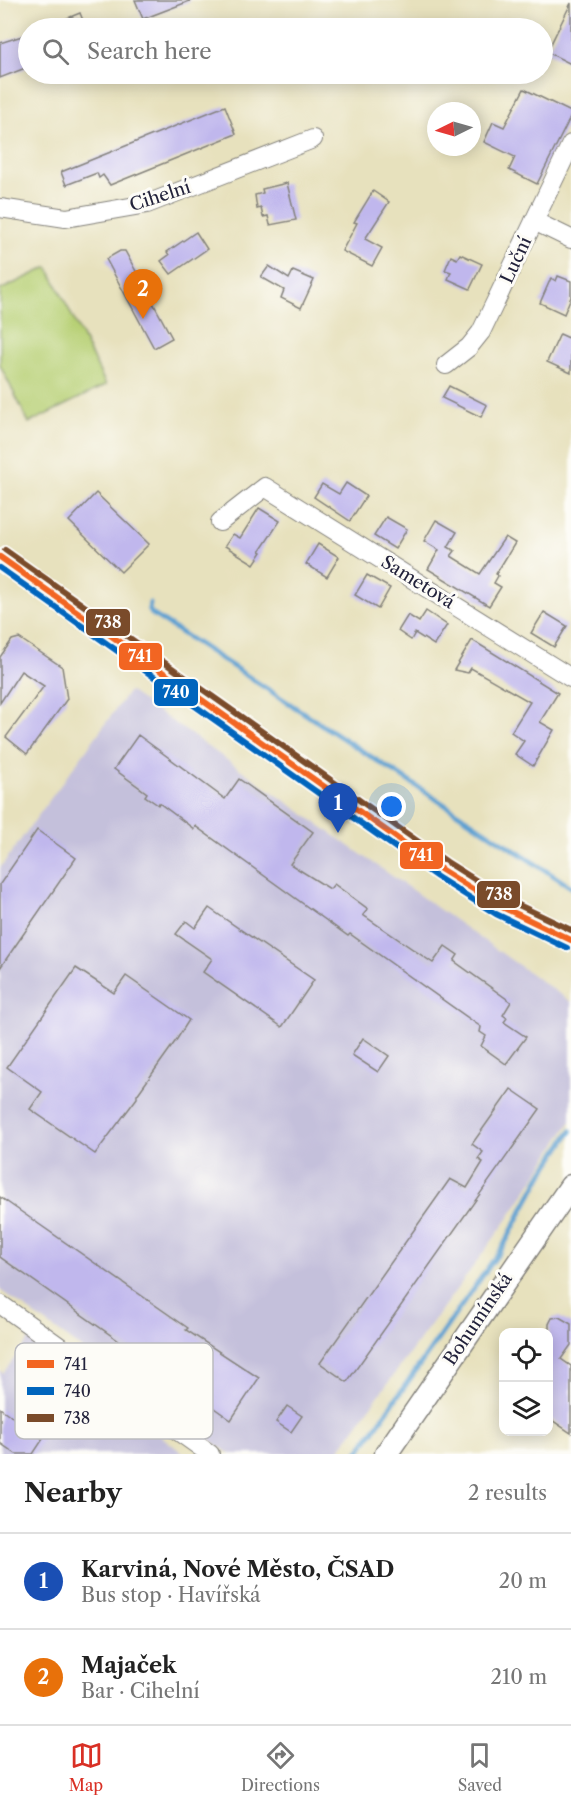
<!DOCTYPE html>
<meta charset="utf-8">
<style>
body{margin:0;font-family:"Libre Caslon Text",serif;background:#f2f2f2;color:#222}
.controls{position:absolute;right:18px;bottom:18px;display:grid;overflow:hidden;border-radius:12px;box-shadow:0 3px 15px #0003}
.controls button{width:54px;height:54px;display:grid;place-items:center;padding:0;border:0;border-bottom:2px solid #e0e0e0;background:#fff;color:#222;font:30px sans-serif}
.compass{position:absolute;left:427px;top:102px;width:54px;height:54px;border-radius:50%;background:#fff;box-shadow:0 3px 15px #0003;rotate:265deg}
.you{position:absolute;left:392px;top:807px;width:21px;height:21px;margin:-15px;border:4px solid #fff;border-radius:50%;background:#1a73e8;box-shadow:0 0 0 9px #1a73e833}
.badge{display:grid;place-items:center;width:39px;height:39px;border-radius:50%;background:#d93025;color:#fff;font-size:20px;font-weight:700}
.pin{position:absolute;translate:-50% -50px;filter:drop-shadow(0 2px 3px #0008)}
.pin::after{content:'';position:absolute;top:32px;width:21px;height:18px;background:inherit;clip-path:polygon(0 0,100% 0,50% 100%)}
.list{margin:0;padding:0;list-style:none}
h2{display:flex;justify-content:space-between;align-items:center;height:78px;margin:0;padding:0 24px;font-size:26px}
h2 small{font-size:20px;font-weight:400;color:#767676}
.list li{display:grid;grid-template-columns:39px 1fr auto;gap:18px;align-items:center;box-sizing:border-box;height:96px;padding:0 24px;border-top:2px solid #e0e0e0}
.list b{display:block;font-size:22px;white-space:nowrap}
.list p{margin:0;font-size:20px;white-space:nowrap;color:#767676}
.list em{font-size:20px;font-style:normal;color:#767676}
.icon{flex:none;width:33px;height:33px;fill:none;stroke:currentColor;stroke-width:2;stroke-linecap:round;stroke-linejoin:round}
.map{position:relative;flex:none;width:571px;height:1454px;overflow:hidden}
.search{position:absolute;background:#fff;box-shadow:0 3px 15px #0003;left:18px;right:18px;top:18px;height:66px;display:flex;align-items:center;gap:15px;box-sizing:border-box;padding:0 21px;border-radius:33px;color:#767676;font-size:22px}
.sheet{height:270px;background:#fff}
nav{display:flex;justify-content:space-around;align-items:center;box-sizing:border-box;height:84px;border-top:2px solid #e0e0e0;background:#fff;font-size:16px;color:#767676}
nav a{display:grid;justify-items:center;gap:3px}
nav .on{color:#d93025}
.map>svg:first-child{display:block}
</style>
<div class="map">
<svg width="571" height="1454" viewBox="0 0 571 1454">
<rect width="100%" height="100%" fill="#fdfcf7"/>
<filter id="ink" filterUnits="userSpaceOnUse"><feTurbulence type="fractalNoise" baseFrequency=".0167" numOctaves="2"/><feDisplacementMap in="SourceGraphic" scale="12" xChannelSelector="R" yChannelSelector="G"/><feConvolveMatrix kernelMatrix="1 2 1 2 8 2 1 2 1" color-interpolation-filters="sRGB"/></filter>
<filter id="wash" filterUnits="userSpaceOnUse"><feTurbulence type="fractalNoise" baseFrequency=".008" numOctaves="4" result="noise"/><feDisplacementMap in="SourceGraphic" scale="24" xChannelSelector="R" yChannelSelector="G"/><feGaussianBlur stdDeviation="1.35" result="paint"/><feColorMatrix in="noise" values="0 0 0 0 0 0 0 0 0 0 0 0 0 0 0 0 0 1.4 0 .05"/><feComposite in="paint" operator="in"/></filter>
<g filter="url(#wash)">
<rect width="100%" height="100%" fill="#e7e1bd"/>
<g fill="#c4c0db">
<polygon points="129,691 571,1002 571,1121 508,1219 336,1454 230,1454 0,1290 0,868"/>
<polygon points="32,1336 184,1454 0,1454 0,1371 3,1373"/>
</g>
<polygon fill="#b7d075" stroke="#6c7958" stroke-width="1.5" points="48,267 106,385 29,423 0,365 0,290"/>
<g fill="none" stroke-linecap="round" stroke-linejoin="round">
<g stroke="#5da0d1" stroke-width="5">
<polyline points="150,603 149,610 152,614 571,887"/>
<polyline points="357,1454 504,1245 541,1176 571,1131"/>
</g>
</g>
<g id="blocks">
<g fill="#c0b7ed">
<polygon points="135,0 190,0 190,1 143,19"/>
<polygon points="571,3 571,64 547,52"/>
<polygon points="80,13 86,28 43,28"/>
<polygon points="28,34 28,67 0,78 0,43"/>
<polygon points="524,89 571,112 571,116 537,184 509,170 515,157 484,142 493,122 504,127"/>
<polygon points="225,106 236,134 110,185 103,175 99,178 97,173 66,185 61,172"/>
<polygon points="287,183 296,220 270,225 268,216 263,217 261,208 257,209 255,195 263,193 262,189"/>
<polygon points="373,191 389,202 365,239 382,248 372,266 342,251 357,223 354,222"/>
<polygon points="196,232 207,249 171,274 161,261 169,255 167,252"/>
<polygon points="120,251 125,251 172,338 154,348 106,259"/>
<polygon points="460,254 482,264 470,289 448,279 451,272 445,270 451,256 457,259"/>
<polygon points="269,266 289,279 293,271 314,280 301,308 281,298 284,290 261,277"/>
<polygon points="558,276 571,281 571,297 564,314 540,303 551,278 556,281"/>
<polygon points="560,334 571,339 571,373 547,362"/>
<polygon points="449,386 487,405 481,417 442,398"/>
<polygon points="346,483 366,496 350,521 314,497 322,484 339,494"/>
<polygon points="96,493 149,544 121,572 69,521"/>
<polygon points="259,508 280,521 260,551 262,552 254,564 225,546 233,534 240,538"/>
<polygon points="386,517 407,529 395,549 374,536"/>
<polygon points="436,520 457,532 448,547 455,551 451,556 480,574 505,537 515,543 496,574 498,576 494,583 501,587 489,606 428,569 439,550 424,541"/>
<polygon points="318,544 339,557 327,577 306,564"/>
<polygon points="367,575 390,588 378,609 355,595"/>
<polygon points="426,611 447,625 434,645 415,633 411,640 398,631 408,615 419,622"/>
<polygon points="544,612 567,626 554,647 531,633"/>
<polygon points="19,638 62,667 67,699 27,754 6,737 44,686 21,671 0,703 0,657 12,640"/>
<polygon points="472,640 558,693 540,722 554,730 533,766 515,754 524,741 511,732 530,702 471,668 468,673 454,670"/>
<polygon points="138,735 225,799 239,779 313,832 290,864 330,889 334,884 368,909 363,915 433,963 445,946 458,955 454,961 511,1002 503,1015 507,1018 504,1022 526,1037 506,1064 481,1046 486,1036 480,1032 481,1027 350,934 348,936 195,826 194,829 159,803 158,805 145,796 147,793 114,769"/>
<polygon points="37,830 76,858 0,968 0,884"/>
<polygon points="209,908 314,980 282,1027 203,972 212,959 176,934 186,921 195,928"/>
<polygon points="76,968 114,993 126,976 189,1020 177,1039 137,1095 137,1098 95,1154 30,1109 42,1092 7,1067"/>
<polygon points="363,1038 389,1056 378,1072 352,1055"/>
<polygon points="511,1089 540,1109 347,1382 320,1363 450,1179 467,1188 483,1162 478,1159 483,1152 472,1144"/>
<polygon points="0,1197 188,1328 186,1330 259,1378 231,1420 0,1257"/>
<polygon points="559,1317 571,1324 571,1345 561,1359 571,1366 571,1433 549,1418 549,1324 552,1318"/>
<polygon points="287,1406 302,1416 291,1432 276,1422"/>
<polygon points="0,1408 43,1439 33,1454 16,1454 0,1443"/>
</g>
</g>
</g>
<g filter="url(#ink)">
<use href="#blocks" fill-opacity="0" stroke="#84827c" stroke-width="1.5"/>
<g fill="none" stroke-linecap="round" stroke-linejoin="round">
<g stroke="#84827c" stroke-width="20">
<g id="minor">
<polyline points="0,208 66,218 147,204 313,139"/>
<polyline points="534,221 571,239"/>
<polyline points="446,365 469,347 481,332 571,144"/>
<polyline points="220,522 265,487 571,678"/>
<polyline points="0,557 442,870 500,906 571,940"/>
<polyline points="0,1304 210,1454"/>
</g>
</g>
<g stroke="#84827c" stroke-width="25">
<polyline id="major" points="386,1454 571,1186"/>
</g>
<use href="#minor" stroke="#fff" stroke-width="18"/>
<use href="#major" stroke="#fff" stroke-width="22"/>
<g stroke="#fdfcf7" stroke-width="10">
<polyline id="bus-1" points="0,557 442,870 500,906 571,940"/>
</g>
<g stroke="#fdfcf7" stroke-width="10">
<polyline id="bus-2" points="0,568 437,877 496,914 567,948"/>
</g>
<g stroke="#fdfcf7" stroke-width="10">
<polyline id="bus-3" points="5,550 447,862 504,898 571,930"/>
</g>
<use href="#bus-1" stroke="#f26522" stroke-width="6"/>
<use href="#bus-2" stroke="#0065bd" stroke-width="6"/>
<use href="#bus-3" stroke="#7a4b2a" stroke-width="6"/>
</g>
</g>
<g text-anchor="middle" stroke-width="6" stroke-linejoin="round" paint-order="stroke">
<g font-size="18" fill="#22223b" stroke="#fdfcf7">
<text transform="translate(160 196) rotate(-18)" y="6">Cihelní</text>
<text transform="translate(516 260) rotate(-65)" y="6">Luční</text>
<text transform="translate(418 582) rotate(32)" y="6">Sametová</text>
<text transform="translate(478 1319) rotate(-56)" y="6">Bohumínská</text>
</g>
</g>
<rect x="15" y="1343" width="198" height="96" rx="9" fill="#fdfcf7" stroke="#bbbbbf" stroke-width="1.5"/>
<rect x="27" y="1360" width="27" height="8" fill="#f26522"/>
<rect x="27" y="1387" width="27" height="8" fill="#0065bd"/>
<rect x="27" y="1414" width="27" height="8" fill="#7a4b2a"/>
<g font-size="16" fill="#22223b">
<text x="64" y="1370">741</text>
<text x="64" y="1397">740</text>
<text x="64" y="1424">738</text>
</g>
<g stroke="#fdfcf7" stroke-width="2">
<rect x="85" y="608" width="46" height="29" rx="6" fill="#7a4b2a"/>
<rect x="118" y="642" width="45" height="29" rx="6" fill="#f26522"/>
<rect x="153" y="678" width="46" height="29" rx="6" fill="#0065bd"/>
<rect x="399" y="841" width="45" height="29" rx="6" fill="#f26522"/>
<rect x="476" y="880" width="45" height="29" rx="6" fill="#7a4b2a"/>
</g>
<g font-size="16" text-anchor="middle" font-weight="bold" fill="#fff">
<text x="108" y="628">738</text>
<text x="140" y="662">741</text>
<text x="176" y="698">740</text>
<text x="421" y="861">741</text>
<text x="499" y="900">738</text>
</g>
</svg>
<div class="controls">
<button><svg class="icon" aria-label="locate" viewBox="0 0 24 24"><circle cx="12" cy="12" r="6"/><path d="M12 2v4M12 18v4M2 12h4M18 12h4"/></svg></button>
<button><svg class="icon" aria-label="layers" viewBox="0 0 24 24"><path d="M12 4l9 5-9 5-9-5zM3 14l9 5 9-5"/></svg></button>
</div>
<svg class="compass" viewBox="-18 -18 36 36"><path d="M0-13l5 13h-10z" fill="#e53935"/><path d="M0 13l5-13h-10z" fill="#767676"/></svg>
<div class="you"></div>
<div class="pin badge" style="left:338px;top:833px;background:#1a4fb4">1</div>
<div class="pin badge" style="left:143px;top:319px;background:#e8710a">2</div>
<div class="search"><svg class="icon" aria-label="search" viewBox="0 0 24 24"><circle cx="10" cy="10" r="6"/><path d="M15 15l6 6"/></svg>Search here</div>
</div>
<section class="sheet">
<h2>Nearby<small>2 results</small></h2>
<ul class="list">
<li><span class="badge" style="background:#1a4fb4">1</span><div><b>Karviná, Nové Město, ČSAD</b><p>Bus stop · Havířská</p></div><em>20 m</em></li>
<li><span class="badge" style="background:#e8710a">2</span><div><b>Majaček</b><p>Bar · Cihelní</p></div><em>210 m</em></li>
</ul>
</section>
<nav>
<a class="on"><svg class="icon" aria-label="map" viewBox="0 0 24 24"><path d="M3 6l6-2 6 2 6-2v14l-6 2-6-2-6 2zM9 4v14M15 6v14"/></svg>Map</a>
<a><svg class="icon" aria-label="directions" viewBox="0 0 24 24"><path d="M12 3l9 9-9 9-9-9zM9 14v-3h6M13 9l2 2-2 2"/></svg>Directions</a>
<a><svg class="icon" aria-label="saved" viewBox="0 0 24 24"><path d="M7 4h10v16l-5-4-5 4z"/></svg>Saved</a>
</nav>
